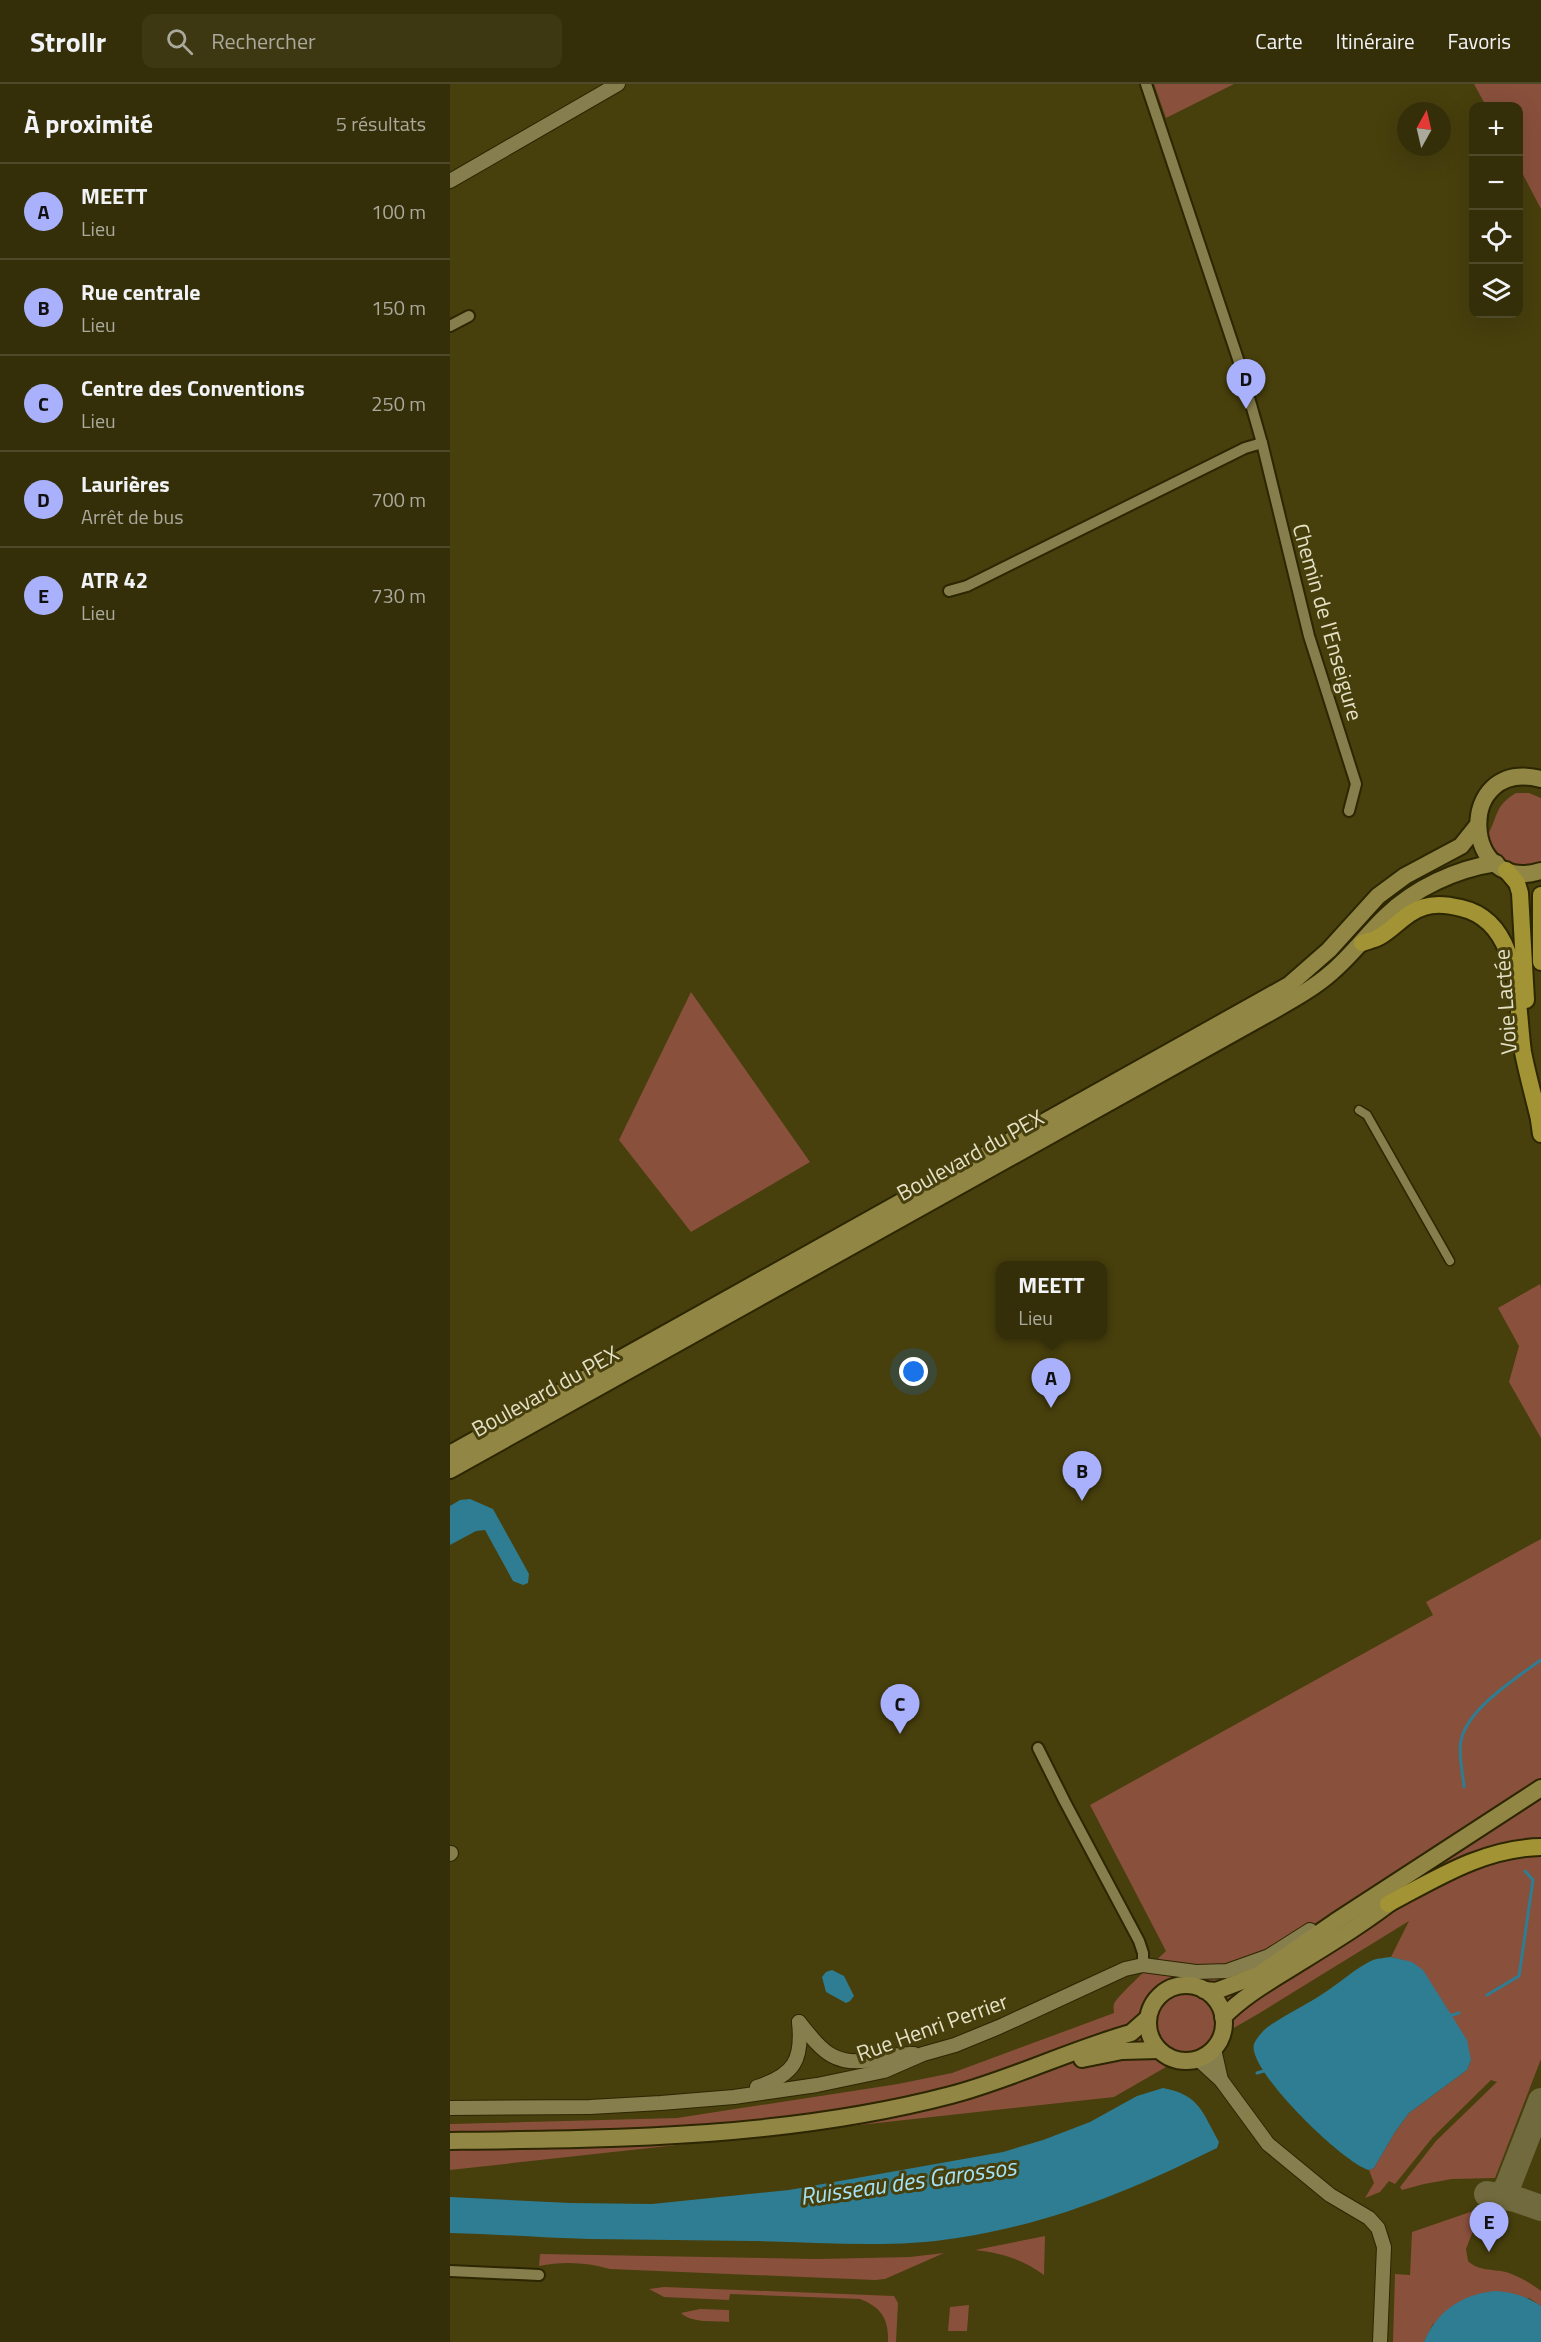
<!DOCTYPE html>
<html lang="fr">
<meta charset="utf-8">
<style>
body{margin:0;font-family:"Titillium Web",sans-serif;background:#3d3712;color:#f1f3f6}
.controls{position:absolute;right:18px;top:18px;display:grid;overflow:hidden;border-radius:12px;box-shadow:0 6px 24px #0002}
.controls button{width:54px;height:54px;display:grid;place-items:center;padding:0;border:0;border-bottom:2px solid #4f4a2a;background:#352f09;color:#f1f3f6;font:30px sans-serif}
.compass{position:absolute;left:947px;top:18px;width:54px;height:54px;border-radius:50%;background:#352f09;box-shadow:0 6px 24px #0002;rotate:8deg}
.you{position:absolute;left:464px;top:1288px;width:21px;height:21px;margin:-15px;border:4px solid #fff;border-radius:50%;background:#1a73e8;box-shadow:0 0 0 9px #1a73e833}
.badge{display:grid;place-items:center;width:39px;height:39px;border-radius:50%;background:#a9b0fc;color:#111;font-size:20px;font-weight:700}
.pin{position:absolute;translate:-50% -50px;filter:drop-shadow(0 2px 3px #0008)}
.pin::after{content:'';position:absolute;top:32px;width:21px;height:18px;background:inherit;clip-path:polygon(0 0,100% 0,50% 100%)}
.popup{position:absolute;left:546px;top:1177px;width:111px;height:78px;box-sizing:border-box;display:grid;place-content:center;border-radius:12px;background:#352f09;filter:drop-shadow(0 2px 4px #0005);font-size:20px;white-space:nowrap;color:#aaa99c}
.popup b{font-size:22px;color:#f1f3f6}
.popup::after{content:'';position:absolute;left:50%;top:100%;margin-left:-12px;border:12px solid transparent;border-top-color:#352f09}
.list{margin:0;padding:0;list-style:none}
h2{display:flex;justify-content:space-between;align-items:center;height:78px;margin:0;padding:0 24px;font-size:26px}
h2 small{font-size:20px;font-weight:400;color:#aaa99c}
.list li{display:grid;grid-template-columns:39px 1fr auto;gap:18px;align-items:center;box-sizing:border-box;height:96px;padding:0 24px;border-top:2px solid #4f4a2a}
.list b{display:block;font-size:22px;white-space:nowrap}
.list p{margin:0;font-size:20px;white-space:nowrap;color:#aaa99c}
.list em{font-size:20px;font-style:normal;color:#aaa99c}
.icon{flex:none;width:33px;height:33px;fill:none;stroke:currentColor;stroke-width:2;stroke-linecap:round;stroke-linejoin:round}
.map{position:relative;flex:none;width:1091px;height:2258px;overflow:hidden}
header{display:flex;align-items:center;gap:36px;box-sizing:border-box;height:84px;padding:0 30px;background:#352f09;border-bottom:2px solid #4f4a2a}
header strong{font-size:28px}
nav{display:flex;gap:33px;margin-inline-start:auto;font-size:21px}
.search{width:420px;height:54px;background:#3d3712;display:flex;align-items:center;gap:15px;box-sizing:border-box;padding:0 21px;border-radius:12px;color:#aaa99c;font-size:22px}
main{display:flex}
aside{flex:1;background:#352f09}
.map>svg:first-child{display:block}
</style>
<header>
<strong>Strollr</strong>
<div class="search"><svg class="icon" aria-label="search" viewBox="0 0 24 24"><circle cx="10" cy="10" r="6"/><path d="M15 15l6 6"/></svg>Rechercher</div>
<nav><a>Carte</a><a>Itinéraire</a><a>Favoris</a></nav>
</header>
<main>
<aside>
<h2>À proximité<small>5 résultats</small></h2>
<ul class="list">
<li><span class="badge">A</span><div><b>MEETT</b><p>Lieu</p></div><em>100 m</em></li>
<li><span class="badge">B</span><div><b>Rue centrale</b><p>Lieu</p></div><em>150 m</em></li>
<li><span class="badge">C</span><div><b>Centre des Conventions</b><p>Lieu</p></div><em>250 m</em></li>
<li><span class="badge">D</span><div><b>Laurières</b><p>Arrêt de bus</p></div><em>700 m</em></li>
<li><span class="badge">E</span><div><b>ATR 42</b><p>Lieu</p></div><em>730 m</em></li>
</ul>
</aside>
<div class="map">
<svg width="1091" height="2258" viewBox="0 0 1091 2258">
<rect width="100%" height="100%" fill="#473f0c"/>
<g fill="#89503c">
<polygon points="704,0 784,0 716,34"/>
<polygon points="1024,0 1091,0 1091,125 1069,83 1068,22 1036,22"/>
<path d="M 1066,709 L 1079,709 L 1091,714 L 1091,779 C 1062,782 1047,783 1037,752 C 1049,732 1043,723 1066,709 Z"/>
<polygon points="241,908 360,1078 241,1148 169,1056"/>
<polygon points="1090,1200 1091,1204 1091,1354 1059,1298 1069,1262 1048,1224"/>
<path d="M 1091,1455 L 1091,1975 L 1045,2094 L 1002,2095 L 974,2100 L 952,2106 L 950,2103 L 986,2057 L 1047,1998 L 1041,1996 L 983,2053 L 945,2100 L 939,2097 L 930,2108 L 915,2114 L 924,2099 L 919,2086 L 924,2084 L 945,2048 L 959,2029 L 1017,1986 L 1021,1976 C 1005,1943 982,1879 941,1873 L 959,1837 L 808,1930 L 664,2013 L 0,2086 L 0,2040 L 227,2034 L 448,2000 L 502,1989 L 664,1929 C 664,1926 663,1923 664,1920 C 666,1913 707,1876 716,1867 L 640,1721 L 983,1531 L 976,1518 Z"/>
<path d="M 1032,2124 L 1016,2165 L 1018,2177 C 1028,2187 1043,2185 1056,2188 C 1068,2192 1081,2199 1091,2207 L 1091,2222 L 1079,2214 L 983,2240 L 974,2258 L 943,2258 L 945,2190 L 960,2191 L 962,2148 Z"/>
<path d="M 595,2152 L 594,2191 C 572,2175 551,2169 525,2166 Z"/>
<path d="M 494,2169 L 435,2195 L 425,2196 L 160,2185 C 137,2178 112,2177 89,2182 L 90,2170 L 366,2175 L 460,2173 Z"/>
<path d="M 214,2203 L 444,2212 L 448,2219 L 446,2258 L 438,2258 C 439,2235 431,2223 410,2215 L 280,2210 L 279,2216 L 214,2213 L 199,2205 Z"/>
<polygon points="519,2221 517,2247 498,2247 500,2223"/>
<path d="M 250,2225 L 279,2226 L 279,2238 C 264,2237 241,2239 231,2229 Z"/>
</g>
<g fill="#2f7d93">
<polygon points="20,1415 43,1425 79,1490 78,1499 73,1501 63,1497 35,1446 26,1447 0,1461 0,1422 10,1416"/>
<path d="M 941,1873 L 962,1878 L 973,1886 L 1017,1956 L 1021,1976 L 1017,1986 L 959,2029 L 945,2048 L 924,2084 L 919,2086 C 894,2080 796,1985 804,1960 C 807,1953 815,1944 822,1940 C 840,1928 860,1919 877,1907 C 892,1897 907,1883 923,1876 C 929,1874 935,1874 941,1873 Z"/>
<polygon points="382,1886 394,1892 404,1912 400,1917 396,1919 376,1908 372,1893 376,1888"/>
<path d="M 713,2004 C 750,2011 752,2028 769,2058 L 767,2064 C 682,2106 601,2140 507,2154 C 440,2165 371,2158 303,2157 C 249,2156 195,2156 140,2155 C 94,2154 47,2150 0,2149 L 0,2113 L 120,2119 L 202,2120 L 339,2106 L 553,2068 L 593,2056 L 640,2038 L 687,2012 Z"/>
<path d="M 1044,2207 C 1062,2208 1076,2212 1091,2222 L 1091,2258 L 974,2258 C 987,2227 1011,2211 1044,2207 Z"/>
</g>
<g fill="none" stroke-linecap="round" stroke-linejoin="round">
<g stroke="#2f7d93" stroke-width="3">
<path d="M 1014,1703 C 1013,1689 1008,1670 1011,1657 C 1016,1626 1066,1594 1091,1576"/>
<polyline points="1037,1911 1069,1892 1083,1796 1075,1787"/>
<polyline points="999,1932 1009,1929"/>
<polyline points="807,1989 817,1986"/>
</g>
<g stroke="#716a3e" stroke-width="26">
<polyline points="1037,2110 1065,2115 1091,2124"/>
<polyline points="1050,2111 1057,2104 1091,2017"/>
</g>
<g stroke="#2c2601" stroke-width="11">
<polyline id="pedestrian" points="909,1026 917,1031 1000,1177"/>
</g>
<g stroke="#2c2601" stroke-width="14">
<g id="minor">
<polyline points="696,0 788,275 812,359 859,552 906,700 899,727"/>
<polyline points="0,242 19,232"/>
<polyline points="499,507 517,502 795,364 812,359"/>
<polyline points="588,1664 615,1718 689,1857 693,1869 693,1881"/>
<polyline points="0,2187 89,2191"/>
</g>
</g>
<g stroke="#2c2601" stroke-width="16">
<g id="tertiary">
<polyline points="0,97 168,0"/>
<polyline points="0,1770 1,1769"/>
<path d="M 349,1938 C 373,1968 385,1984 427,1975 C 439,1973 452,1969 464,1970"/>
<polyline points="764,1965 771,1996"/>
<polyline points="748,1975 771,1996 818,2060 880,2111 919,2134 928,2144 934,2163 930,2258"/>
<path d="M 307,2003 C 344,1991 353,1976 349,1938"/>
<polyline points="0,2024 140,2023 211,2019 284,2013 367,2001 434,1987 473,1970 505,1961 549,1943 675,1885 693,1881 746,1888 777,1887 819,1872 860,1846"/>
</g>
</g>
<g stroke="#2c2601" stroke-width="20">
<g id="secondary">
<path d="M 1091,695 C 1004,673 1011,812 1091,787"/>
<polyline points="0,1370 839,901 879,866 928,812 955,792 1011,762 1027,742"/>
<path d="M 0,1386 L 821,928 C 842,916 864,904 882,888 C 902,871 917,850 936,832 C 965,804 1006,785 1046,779"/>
<circle cx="736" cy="1939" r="38"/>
<polyline points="754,1906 766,1907 808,1891 885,1838 1091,1704"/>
<path d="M 773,1933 C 796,1910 822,1896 849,1879 C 883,1858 919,1836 950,1811"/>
<polyline points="632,1975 672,1967 709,1966"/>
<path d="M 0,2057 C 168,2055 337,2054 501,2011 C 562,1995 620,1966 681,1949 L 698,1934"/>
</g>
</g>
<g stroke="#2c2601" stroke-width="20">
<g id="trunk">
<polyline points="1056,786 1067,799 1070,809 1076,916"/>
<polyline points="1091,811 1091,878"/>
<path d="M 912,859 C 917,857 924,856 929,853 C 945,844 956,828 974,823 C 986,819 999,821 1011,824 C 1072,838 1066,920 1073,968 C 1077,989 1083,1010 1088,1031"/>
<polyline points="1087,1022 1091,1050"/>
<path d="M 938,1820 C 987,1794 1034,1764 1091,1763"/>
</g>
</g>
<use href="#pedestrian" stroke="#877e4e" stroke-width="8"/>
<use href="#minor" stroke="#877e4e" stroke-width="10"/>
<use href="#tertiary" stroke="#877e4e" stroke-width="14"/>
<use href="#secondary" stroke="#918644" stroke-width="16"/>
<use href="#trunk" stroke="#a29334" stroke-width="16"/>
</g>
<g text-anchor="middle" stroke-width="6" stroke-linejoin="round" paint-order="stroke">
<g font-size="22" fill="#e5e1c7" stroke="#473f0c">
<text transform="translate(878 538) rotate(74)" y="8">Chemin de l'Enseigure</text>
<text transform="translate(1055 918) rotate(-94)" y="8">Voie Lactée</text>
<text transform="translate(520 1071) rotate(-29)" y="8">Boulevard du PEX</text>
<text transform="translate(95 1307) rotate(-29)" y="8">Boulevard du PEX</text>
<text transform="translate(482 1943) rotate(-20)" y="8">Rue Henri Perrier</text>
</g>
<g font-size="24" font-style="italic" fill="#a5e1f5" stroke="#473f0c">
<text transform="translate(458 2098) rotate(-8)" y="8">Ruisseau des Garossos</text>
</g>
</g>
</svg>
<div class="controls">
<button>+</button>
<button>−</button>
<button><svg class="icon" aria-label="locate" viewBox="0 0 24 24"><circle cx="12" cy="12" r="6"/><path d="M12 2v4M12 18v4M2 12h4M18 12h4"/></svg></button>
<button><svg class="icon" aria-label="layers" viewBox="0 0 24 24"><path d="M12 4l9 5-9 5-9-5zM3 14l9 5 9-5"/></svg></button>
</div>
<svg class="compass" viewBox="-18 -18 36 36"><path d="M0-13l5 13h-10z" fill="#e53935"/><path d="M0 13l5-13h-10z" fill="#aaa99c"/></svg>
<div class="you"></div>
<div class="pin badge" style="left:601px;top:1324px">A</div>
<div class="popup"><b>MEETT</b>Lieu</div>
<div class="pin badge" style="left:632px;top:1417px">B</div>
<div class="pin badge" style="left:450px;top:1650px">C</div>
<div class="pin badge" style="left:796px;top:325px">D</div>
<div class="pin badge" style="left:1039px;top:2168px">E</div>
</div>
</main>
